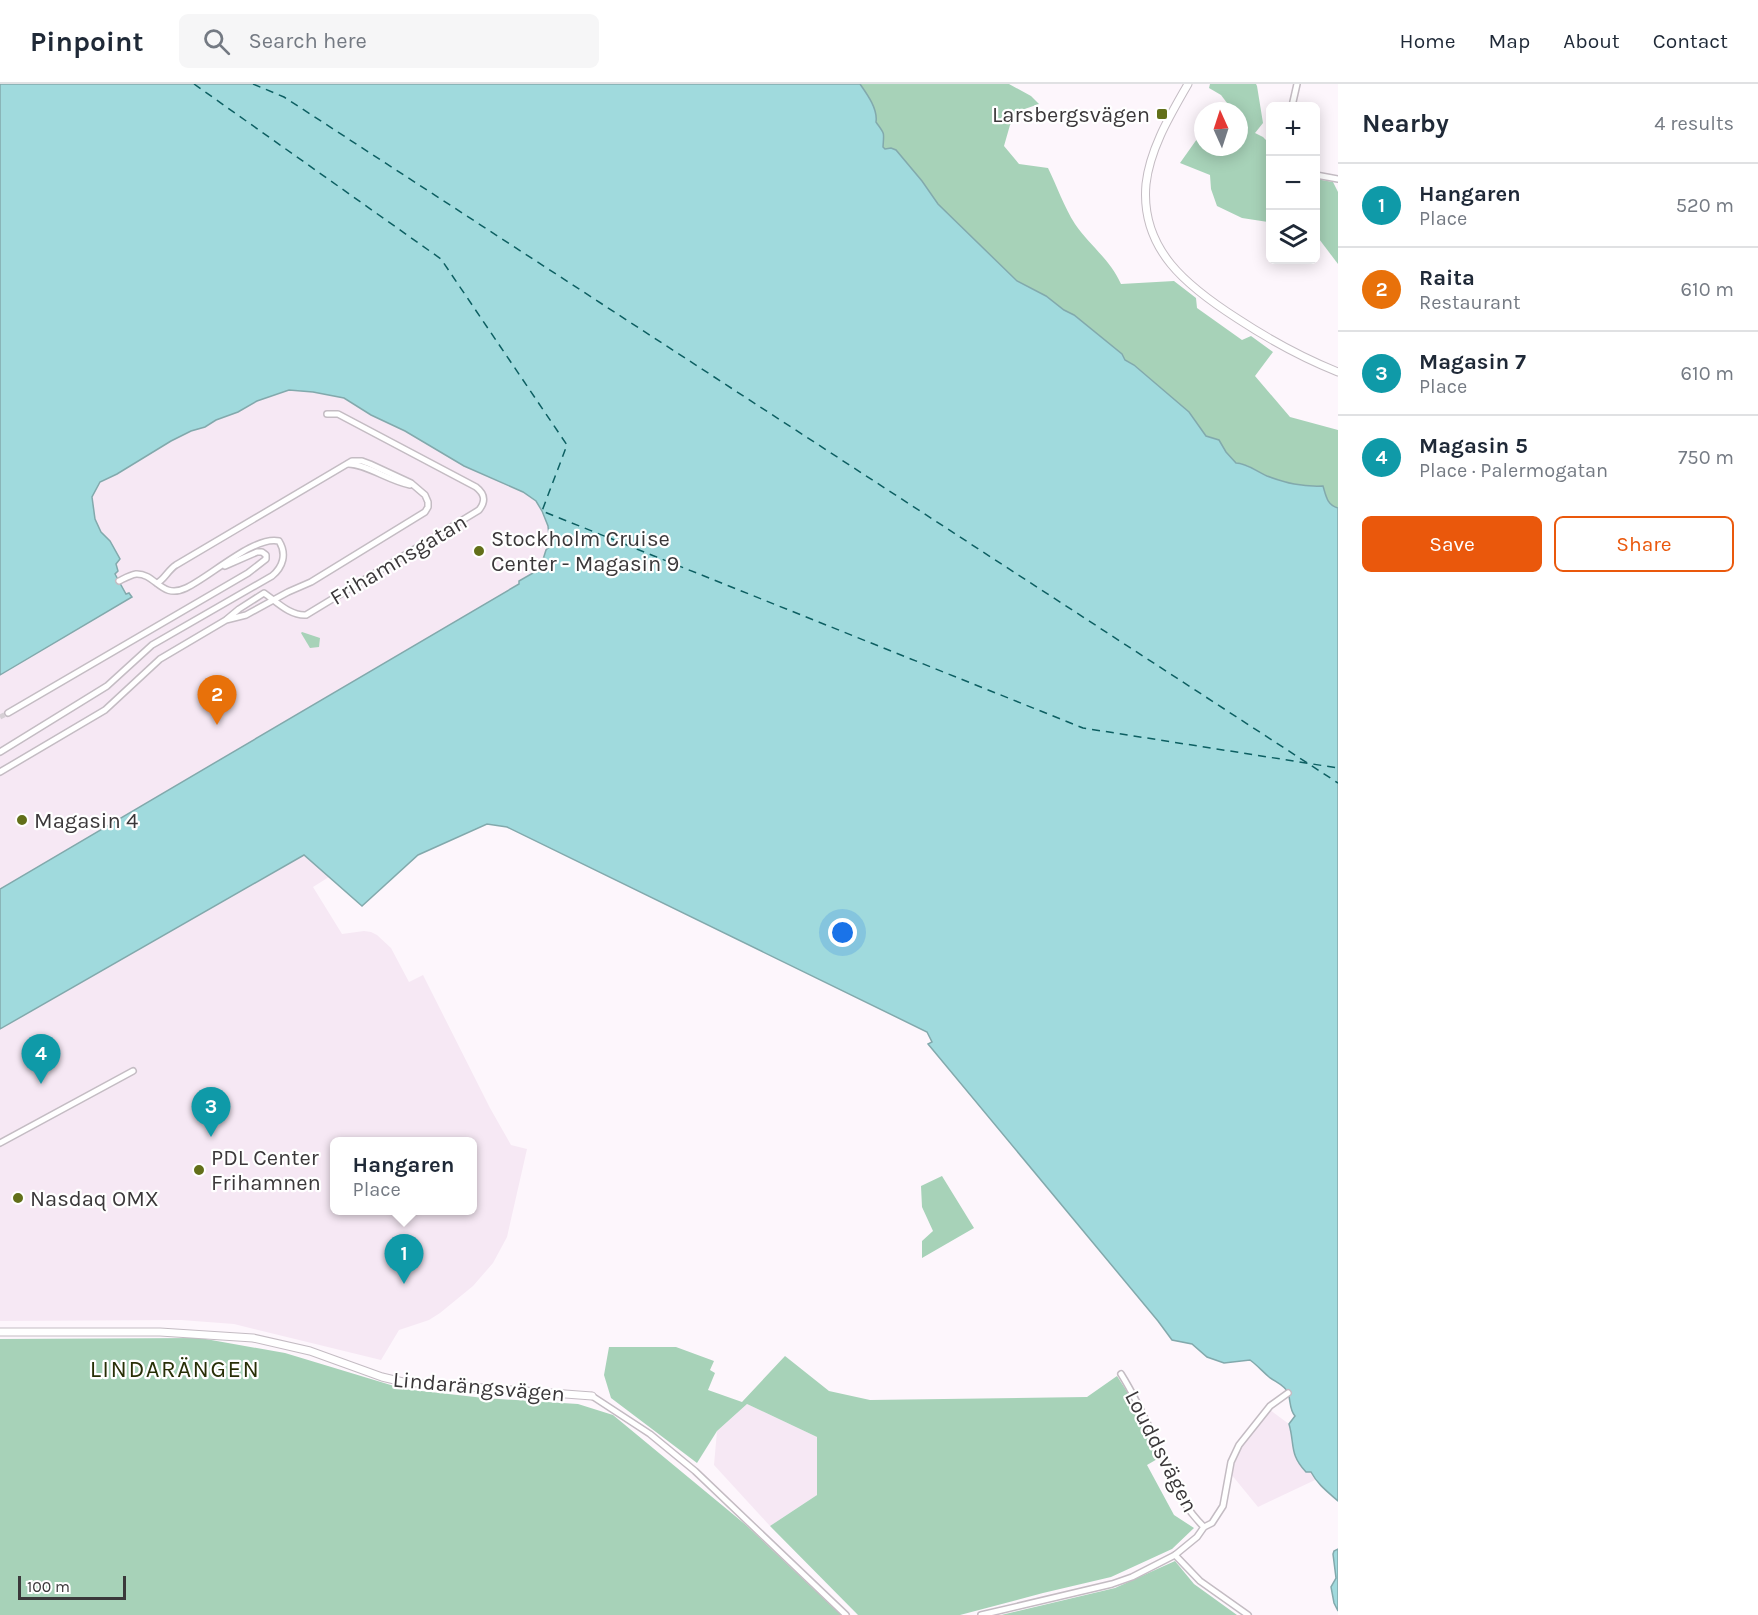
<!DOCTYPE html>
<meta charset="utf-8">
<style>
body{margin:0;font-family:Karla,sans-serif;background:#f6f6f7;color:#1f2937}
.controls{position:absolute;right:18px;top:18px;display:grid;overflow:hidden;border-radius:9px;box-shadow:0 3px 15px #0003}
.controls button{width:54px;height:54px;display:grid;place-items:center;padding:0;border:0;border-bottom:2px solid #e0e1e3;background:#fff;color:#1f2937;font:30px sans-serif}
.compass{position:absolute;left:1194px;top:18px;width:54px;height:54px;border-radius:50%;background:#fff;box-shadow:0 3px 15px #0003;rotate:357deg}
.scale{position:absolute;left:18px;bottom:15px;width:108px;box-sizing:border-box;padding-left:6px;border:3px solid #3b383a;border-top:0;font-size:16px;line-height:21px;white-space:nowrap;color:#3b383a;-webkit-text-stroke:4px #fff;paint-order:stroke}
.you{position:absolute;left:843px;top:849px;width:21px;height:21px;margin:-15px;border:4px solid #fff;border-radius:50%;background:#1a73e8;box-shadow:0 0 0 9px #1a73e833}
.badge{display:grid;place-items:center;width:39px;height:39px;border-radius:50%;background:#ea580c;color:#fff;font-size:20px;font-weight:700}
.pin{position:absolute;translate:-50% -50px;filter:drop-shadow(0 2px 3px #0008)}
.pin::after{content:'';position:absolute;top:32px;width:21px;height:18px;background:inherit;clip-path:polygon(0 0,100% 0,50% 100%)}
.popup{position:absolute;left:330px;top:1053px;width:147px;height:78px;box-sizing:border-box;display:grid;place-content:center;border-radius:9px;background:#fff;filter:drop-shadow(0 2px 4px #0005);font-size:20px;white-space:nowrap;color:#747a83}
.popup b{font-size:22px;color:#1f2937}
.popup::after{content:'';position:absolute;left:50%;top:100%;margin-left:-12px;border:12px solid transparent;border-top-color:#fff}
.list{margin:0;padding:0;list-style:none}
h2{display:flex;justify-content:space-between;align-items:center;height:78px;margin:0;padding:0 24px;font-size:26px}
h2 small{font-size:20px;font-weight:400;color:#747a83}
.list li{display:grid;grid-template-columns:39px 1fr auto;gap:18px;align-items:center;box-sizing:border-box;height:84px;padding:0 24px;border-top:2px solid #e0e1e3}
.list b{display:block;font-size:22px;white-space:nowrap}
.list p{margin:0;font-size:20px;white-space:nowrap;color:#747a83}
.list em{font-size:20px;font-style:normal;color:#747a83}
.actions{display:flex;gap:12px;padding:18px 24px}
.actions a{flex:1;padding:14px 0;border:2px solid #ea580c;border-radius:9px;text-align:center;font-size:21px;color:#ea580c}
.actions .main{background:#ea580c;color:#fff}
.icon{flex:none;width:33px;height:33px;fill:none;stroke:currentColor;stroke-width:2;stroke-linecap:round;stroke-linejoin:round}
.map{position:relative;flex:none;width:1338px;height:1531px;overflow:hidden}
header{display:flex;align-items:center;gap:36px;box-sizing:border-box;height:84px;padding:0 30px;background:#fff;border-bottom:2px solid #e0e1e3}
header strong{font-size:28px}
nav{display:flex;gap:33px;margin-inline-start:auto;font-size:21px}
.search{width:420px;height:54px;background:#f6f6f7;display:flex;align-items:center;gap:15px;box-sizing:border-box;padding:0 21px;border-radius:9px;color:#747a83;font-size:22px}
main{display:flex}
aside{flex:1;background:#fff}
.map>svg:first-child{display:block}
</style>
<header>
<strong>Pinpoint</strong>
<div class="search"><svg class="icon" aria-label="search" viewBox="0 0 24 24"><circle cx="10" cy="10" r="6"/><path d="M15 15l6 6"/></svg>Search here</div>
<nav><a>Home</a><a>Map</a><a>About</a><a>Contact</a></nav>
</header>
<main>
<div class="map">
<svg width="1338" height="1531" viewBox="0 0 1338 1531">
<rect width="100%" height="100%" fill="#fdf6fc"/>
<g fill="#f6e8f4" fill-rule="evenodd">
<polygon points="289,306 313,308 344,314 371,331 405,347 464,382 523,408 536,417 548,442 550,462 546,466 540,485 519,497 519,500 0,805 0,591 132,513 127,510 115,489 116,480 110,457 101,448 95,435 92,413 100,398 117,390 171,357 191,347 206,343 216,336 238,328 257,317"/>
<path d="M 304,770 L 329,793 L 313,803 L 342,850 L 364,847 L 371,848 L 377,851 L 391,864 L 409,898 L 423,891 L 490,1024 L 511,1061 L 527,1065 L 507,1153 L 493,1179 L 473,1202 L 440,1229 L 429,1236 L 399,1246 L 381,1276 L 234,1240 L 181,1236 L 0,1237 L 0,945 ZM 335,1058 L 473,1058 L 473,1126 L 335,1126 Z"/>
<polygon points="747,1320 817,1353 817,1411 770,1442 714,1381 717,1347"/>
<polygon points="1270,1326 1289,1340 1294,1371 1298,1379 1306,1388 1311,1388 1315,1396 1258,1423 1231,1390 1239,1366"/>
</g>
<g fill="#a7d2b8">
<path d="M 860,0 L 1009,0 L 1031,12 L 1039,20 L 1019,27 L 1010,41 L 1004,62 L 1019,80 L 1048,84 C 1057,102 1064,123 1075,140 C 1090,162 1109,174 1121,200 L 1174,197 L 1196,214 L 1197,224 L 1242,256 L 1251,252 L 1273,268 L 1255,292 L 1290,333 L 1338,346 L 1338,424 C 1327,421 1326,412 1323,402 C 1302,403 1286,399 1267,392 C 1257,388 1247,379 1236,379 L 1226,368 L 1219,356 L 1206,352 L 1189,328 L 1134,281 L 1125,276 L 1122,270 L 1074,231 L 1064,226 L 1046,212 L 1017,197 L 938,120 L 922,97 L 896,66 L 891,64 L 885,65 L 883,63 L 871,18 Z"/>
<polygon points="1210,0 1256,0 1257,2 1263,39 1255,49 1263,53 1270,60 1270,122 1267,123 1268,138 1242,134 1217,122 1211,105 1210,91 1180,79 1197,55 1203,57 1203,63 1213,63 1219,66 1235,65 1235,63 1239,63 1239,27 1233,27 1221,11 1209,4"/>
<polygon points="1316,95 1333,98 1338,108 1338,180 1316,151"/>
<polygon points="302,548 320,554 319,563 310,564 301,549"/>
<polygon points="942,1092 974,1144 922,1174 922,1157 933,1147 922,1123 921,1102"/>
<polygon points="200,1254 285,1269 404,1305 484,1314 578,1320 613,1331 746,1441 841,1531 0,1531 0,1255"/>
<polygon points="609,1263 676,1263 714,1277 710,1286 715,1289 708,1306 742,1318 785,1272 829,1307 870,1316 1087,1313 1117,1292 1128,1309 1159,1374 1147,1381 1174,1431 1194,1444 1172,1465 1111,1493 1043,1509 960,1531 858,1531 770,1442 817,1411 817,1353 747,1320 717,1347 697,1379 611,1314 604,1291"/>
<polygon points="1175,1477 1194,1500 1237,1531 1001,1531 1115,1504"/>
</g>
<g fill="#a0dadd" stroke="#82a9ac" stroke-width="1.5">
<path d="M 0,0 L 860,0 C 867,10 878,25 876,38 C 885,51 884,47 883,63 L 885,65 L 891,64 L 896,66 L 922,97 L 938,120 L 1017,197 L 1046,212 L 1064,226 L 1074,231 L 1122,270 L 1125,276 L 1134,281 L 1189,328 L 1206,352 L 1219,356 L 1226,368 L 1236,379 C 1247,379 1257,388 1267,392 C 1286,399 1302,403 1323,402 C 1326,412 1327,421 1338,424 L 1338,1417 C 1328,1408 1318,1401 1311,1388 L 1306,1388 C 1289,1370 1295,1361 1289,1340 L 1295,1332 C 1289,1325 1291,1317 1288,1309 C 1285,1301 1275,1298 1269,1293 C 1262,1287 1257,1281 1250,1276 L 1224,1279 L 1207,1273 L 1192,1260 L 1172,1256 L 1158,1237 L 928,960 L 932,958 L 927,948 L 507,743 L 487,740 L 418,771 L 362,822 L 304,771 L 0,945 L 0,805 L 519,500 L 519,497 L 540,485 L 546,466 L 550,462 L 548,442 L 542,427 L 536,417 L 523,408 L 464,382 L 405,347 L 371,331 L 344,314 L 313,308 L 289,306 L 257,317 L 238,328 L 216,336 L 205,343 L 191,347 L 171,357 L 117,390 L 100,398 L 92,413 L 95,435 L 101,448 L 110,457 L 120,475 L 116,480 L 118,487 L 115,490 L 126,510 L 129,509 L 132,513 L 0,591 Z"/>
<polygon points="1338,1465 1338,1527 1334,1519 1331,1503 1336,1494 1333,1470 1334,1467"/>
</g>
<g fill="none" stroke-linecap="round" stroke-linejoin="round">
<g stroke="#0d5f62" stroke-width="1.5" stroke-dasharray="8 6" stroke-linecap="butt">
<polyline points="194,0 441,175 567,361 542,427 1083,644 1338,684"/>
<polyline points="253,0 284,13 1338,699"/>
</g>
<polyline stroke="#d6d0d5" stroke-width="5" stroke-dasharray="5 2.5" stroke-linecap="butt" points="0,633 8,629"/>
<g stroke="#c4bcc3" stroke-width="8">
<g id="minor">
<polyline points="1292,22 1297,0"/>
<polyline points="1316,91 1338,95"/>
<path d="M 348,380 C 366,380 389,397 410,401"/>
<path d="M 227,535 L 239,525 L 264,509 C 277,518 290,532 306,531 L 479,426 C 486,417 485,410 476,403 L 338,330 L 327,330"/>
<polyline points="8,629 248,489 266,475 266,471 262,468 257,468 225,482"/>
<path d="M 0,668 L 107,602 L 152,561 L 272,492 C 283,483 287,470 279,457 C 255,451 210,493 186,504 C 161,516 156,489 136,490 C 130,491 125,494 119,497"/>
<path d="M 0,688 L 105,626 L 160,575 L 226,536 L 246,531 L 288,508 L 311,498 L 425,428 L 428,423 L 428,418 L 425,411 L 411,399 L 370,380 L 362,377 L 352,377 L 176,481 C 168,486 164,496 157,499"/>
<polyline points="0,1059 133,987"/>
<path d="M 1121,1290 C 1138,1317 1151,1347 1165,1377 C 1178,1405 1181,1420 1204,1443"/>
<polyline points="592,1312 650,1350 695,1387 846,1531"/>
<polyline points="1175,1471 1200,1497 1248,1531"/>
<polyline points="981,1531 1112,1500 1132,1493 1175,1471 1197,1453 1204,1443 1212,1439 1223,1422 1231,1378 1239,1361 1270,1322 1288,1309"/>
</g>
</g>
<g stroke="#c4bcc3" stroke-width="9">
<g id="tertiary">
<path d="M 1188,0 C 1171,30 1150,64 1146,100 C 1140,166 1188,203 1238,235 C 1270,256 1303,274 1338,288"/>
<polyline points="0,1248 160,1248 253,1254 310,1267 382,1293 403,1298 592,1312"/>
</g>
</g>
<use href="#minor" stroke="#fff" stroke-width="5"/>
<use href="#tertiary" stroke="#fff" stroke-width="7"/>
</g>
<g fill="#626f19" stroke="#fff" stroke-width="2">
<rect x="1156" y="24" width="12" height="12" rx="3"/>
<circle cx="479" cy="467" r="6"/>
<circle cx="22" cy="736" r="6"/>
<circle cx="199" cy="1086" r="6"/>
<circle cx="18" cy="1114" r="6"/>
</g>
<g text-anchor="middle" stroke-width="4.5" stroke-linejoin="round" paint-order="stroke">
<g font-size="22" fill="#3b383a" stroke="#fff" text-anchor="start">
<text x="1150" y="38" text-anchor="end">Larsbergsvägen</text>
<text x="491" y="462">Stockholm Cruise<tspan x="491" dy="25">Center - Magasin 9</tspan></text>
<text x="34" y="744">Magasin 4</text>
<text x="211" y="1081">PDL Center<tspan x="211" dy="25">Frihamnen</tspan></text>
<text x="30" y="1122">Nasdaq OMX</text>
</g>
<g font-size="22" fill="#3b383a" stroke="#fff">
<text transform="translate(398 475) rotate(-31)" y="8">Frihamnsgatan</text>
<text transform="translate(479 1302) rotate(5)" y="8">Lindarängsvägen</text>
<text transform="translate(1162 1367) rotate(63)" y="8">Louddsvägen</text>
</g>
<g font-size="24" letter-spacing="1.5" fill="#282f06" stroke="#fff">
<text x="175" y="1293">LINDARÄNGEN</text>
</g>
</g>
</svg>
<div class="controls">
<button>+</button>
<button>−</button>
<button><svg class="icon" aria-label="layers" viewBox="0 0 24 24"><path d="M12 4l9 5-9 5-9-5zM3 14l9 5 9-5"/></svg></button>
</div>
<svg class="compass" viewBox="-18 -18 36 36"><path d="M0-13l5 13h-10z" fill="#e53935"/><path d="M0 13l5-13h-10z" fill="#747a83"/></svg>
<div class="scale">100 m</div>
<div class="you"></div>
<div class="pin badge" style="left:404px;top:1200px;background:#0f9aa8">1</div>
<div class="popup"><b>Hangaren</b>Place</div>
<div class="pin badge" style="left:217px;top:641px;background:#e8710a">2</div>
<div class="pin badge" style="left:211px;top:1053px;background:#0f9aa8">3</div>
<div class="pin badge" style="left:41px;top:1000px;background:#0f9aa8">4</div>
</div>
<aside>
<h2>Nearby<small>4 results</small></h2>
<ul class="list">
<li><span class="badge" style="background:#0f9aa8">1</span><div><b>Hangaren</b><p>Place</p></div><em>520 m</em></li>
<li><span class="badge" style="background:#e8710a">2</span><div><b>Raita</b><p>Restaurant</p></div><em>610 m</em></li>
<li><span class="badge" style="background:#0f9aa8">3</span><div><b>Magasin 7</b><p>Place</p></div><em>610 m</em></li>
<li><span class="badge" style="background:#0f9aa8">4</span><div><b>Magasin 5</b><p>Place · Palermogatan</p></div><em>750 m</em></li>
</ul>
<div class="actions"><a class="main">Save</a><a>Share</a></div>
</aside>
</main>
